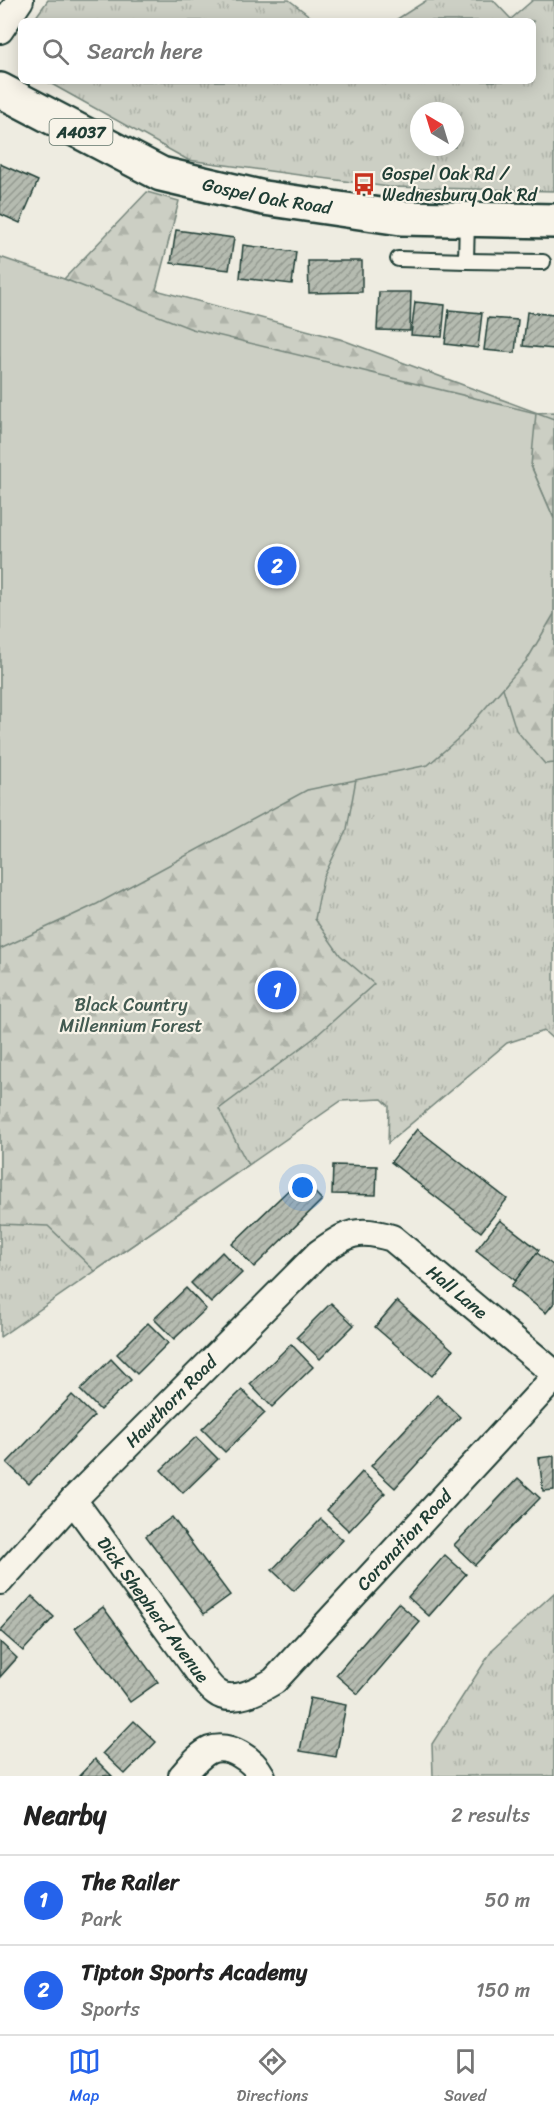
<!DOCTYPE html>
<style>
body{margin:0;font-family:Sriracha,sans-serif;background:#f2f2f2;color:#222}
.compass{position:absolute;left:410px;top:102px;width:54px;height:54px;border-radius:50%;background:#fff;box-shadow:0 3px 15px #0003;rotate:322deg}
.you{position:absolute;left:303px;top:1188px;width:21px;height:21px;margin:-15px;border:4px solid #fff;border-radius:50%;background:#1a73e8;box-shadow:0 0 0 9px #1a73e833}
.badge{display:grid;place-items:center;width:39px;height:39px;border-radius:50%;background:#2563eb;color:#fff;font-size:20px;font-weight:700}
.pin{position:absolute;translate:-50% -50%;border:3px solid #fff;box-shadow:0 2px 6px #0006}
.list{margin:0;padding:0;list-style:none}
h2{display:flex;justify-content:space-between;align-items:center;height:78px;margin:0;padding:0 24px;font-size:26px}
h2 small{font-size:20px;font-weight:400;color:#767676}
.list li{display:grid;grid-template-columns:39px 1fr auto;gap:18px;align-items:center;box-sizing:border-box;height:90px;padding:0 24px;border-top:2px solid #e0e0e0}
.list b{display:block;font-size:22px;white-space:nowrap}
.list p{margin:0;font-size:20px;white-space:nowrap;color:#767676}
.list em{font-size:20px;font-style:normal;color:#767676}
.icon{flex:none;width:33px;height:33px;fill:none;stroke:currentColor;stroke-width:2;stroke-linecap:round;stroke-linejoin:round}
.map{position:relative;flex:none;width:554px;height:1776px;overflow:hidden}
.search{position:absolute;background:#fff;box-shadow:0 3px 15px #0003;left:18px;right:18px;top:18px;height:66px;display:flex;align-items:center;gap:15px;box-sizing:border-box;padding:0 21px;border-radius:9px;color:#767676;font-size:22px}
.sheet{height:258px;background:#fff}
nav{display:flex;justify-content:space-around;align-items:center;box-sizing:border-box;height:84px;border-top:2px solid #e0e0e0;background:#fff;font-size:16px;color:#767676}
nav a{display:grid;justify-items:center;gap:3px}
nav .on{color:#2563eb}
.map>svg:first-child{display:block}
</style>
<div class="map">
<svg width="554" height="1776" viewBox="0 0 554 1776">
<defs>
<pattern id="grass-tufts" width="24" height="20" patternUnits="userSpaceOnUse" patternTransform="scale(1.5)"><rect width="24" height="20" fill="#cccfc4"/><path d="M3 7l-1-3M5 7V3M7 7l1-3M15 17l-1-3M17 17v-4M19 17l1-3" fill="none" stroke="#afb3a9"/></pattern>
<pattern id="forest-firs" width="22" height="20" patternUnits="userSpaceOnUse" patternTransform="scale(1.5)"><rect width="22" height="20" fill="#cccfc4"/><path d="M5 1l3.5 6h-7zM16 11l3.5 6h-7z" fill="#afb3a9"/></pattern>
<pattern id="building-hatch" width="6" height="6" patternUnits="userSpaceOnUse" patternTransform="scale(1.5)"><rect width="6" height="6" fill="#b5bbb0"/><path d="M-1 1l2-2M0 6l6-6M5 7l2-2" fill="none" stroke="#939990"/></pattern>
</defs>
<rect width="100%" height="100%" fill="#eeece1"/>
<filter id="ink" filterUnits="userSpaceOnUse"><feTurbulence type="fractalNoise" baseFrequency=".0167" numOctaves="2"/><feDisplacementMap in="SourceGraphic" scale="12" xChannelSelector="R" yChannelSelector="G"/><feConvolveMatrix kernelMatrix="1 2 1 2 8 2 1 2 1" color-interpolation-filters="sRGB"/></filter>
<g filter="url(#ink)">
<g fill="url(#grass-tufts)" stroke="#76867c" stroke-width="1.5" fill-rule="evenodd">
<polygon points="48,0 289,0 316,21 33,21"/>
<path d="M 427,0 L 493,0 L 511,19 L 533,0 L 554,0 L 554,191 L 389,187 L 188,160 L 46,81 L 533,81 L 533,21 L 394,21 ZM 419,111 L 455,111 L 455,147 L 419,147 Z"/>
<polygon points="0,357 536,413 554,412 554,1040 544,1031 507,1043 388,1143 389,1106 382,1099 341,1101 0,1337"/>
<polygon points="554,1593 554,1776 433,1776 432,1744 493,1649"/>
</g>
<g fill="url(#forest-firs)" stroke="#76867c" stroke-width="1.5">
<polygon points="147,192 179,201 156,290 340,339 554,419 554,519 521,442 284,375 64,279"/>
<polygon points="554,577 554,763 545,764 516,730 503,688 512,652"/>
<polygon points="328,765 356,779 347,829 323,878 315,919 340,955 374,984 314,1038 219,1109 248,1165 95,1271 48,1226 0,1224 0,946"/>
</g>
<polygon fill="#cccfc4" stroke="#76867c" stroke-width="1.5" points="0,257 64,279 192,329 536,413 531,466 554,519 554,614 527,660 461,736 428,765 307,790 97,904 0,949"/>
<g fill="url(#building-hatch)" stroke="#1f3d34" stroke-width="1.5">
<polygon points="0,164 38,181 20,223 0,214"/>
<polygon points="176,230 234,238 229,270 171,263"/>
<polygon points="243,245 296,252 292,284 240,278"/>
<polygon points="308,261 362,261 362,292 309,293"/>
<polygon points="379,292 411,292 410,331 377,330"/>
<polygon points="415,302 445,305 442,337 411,335"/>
<polygon points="449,310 482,313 478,348 445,344"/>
<polygon points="527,312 554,315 554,349 523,346"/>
<polygon points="488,318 518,320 515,353 484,350"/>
<polygon points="417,1129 507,1199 481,1232 391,1162"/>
<polygon points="333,1165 377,1166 376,1195 332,1194"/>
<polygon points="301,1178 322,1200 254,1267 232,1244"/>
<polygon points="500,1220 539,1250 516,1281 476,1250"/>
<polygon points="222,1252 242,1273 211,1303 191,1283"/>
<polygon points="537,1253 554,1266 554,1303 546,1313 511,1286"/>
<polygon points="186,1288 206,1309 174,1339 154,1319"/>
<polygon points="397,1301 453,1350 432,1376 375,1327"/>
<polygon points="331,1303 354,1325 320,1359 297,1337"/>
<polygon points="148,1323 168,1343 137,1374 117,1354"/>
<polygon points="291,1344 313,1367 272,1407 250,1384"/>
<polygon points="111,1359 131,1380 100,1410 80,1390"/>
<polygon points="242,1390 265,1413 225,1452 202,1429"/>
<polygon points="72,1395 94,1416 29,1484 7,1463"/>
<polygon points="437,1395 460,1417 395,1488 371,1466"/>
<polygon points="196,1437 218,1459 183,1493 161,1470"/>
<polygon points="554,1456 554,1490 543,1491 539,1458"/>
<polygon points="362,1472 385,1493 349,1531 327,1510"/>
<polygon points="518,1478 540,1498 475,1565 454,1545"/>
<polygon points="172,1517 230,1595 204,1614 146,1536"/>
<polygon points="321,1519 343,1540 294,1591 272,1570"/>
<polygon points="445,1555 466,1574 429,1616 408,1597"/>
<polygon points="32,1596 54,1617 23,1651 0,1631"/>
<polygon points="398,1603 420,1622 358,1694 336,1675"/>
<polygon points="103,1607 158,1682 130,1702 75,1628"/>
<polygon points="0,1642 17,1658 0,1677"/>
<polygon points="310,1698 346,1705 336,1757 300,1751"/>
<polygon points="134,1721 156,1742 125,1774 103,1753"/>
<polygon points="95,1759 112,1776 79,1776"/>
</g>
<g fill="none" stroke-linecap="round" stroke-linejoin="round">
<g stroke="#1f3d34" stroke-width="18">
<g id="lane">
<polyline points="398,259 466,261 467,219"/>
<polyline points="466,261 543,262"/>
</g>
</g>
<g stroke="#1f3d34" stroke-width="30">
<g id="street">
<polyline points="0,30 20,0"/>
<path id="s1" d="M 73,1500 L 200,1674 C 205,1680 210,1688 216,1692 C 232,1705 259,1690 274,1681 L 554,1378"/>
<path id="s2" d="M 0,1581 L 73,1500 L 319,1253 C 347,1233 358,1227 392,1238 L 554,1373"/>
<path d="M 182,1776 C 190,1767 199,1755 210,1750 C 230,1743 253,1760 262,1776"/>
</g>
</g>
<g stroke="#1f3d34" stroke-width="38">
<g id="primary">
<path id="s3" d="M 0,90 L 161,174 L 264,198 L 401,218 L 554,221"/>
</g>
</g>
<use href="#lane" stroke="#f7f3e8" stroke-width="14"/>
<use href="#street" stroke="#f7f3e8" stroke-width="26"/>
<use href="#primary" stroke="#f7f3e8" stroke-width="33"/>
</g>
</g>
<defs>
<g id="bus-bare" transform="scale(1.8)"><path d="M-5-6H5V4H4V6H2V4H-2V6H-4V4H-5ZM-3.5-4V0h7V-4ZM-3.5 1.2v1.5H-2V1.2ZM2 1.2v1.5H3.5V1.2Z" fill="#c8321e" stroke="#f7f3e8" stroke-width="2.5" paint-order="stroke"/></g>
</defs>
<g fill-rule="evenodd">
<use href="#bus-bare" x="364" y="184"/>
</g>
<g text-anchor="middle" stroke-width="4.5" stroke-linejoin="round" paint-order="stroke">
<rect fill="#f7f3e8" stroke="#60746a" stroke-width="1.5" x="49.5" y="119" width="63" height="26" rx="4.5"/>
<g font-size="16" font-weight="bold" fill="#1f3d34">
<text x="81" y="138">A4037</text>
</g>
<g font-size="18" fill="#1f3d34" stroke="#f7f3e8" text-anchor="start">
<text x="382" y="180">Gospel Oak Rd /<tspan x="382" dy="21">Wednesbury Oak Rd</tspan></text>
</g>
<g font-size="18" fill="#1f3d34" stroke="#f7f3e8">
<text dy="6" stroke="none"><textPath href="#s3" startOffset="290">Gospel Oak Road</textPath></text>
<text dy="6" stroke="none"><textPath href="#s2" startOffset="621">Hall Lane</textPath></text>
<text dy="6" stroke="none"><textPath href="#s2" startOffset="248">Hawthorn Road</textPath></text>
<text dy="6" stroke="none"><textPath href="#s1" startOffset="494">Coronation Road</textPath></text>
<text dy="6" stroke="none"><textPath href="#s1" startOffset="136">Dick Shepherd Avenue</textPath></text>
</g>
<g font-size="18" fill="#425a51" stroke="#f7f3e8">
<text x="131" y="1011">Black Country<tspan x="131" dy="21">Millennium Forest</tspan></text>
</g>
</g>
</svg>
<svg class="compass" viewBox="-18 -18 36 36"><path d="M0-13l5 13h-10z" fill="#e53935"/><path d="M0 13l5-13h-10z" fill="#767676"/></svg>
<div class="you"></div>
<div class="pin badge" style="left:277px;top:990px">1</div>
<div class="pin badge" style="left:277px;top:566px">2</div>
<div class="search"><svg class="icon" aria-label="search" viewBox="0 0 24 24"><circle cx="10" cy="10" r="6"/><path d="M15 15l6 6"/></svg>Search here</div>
</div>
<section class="sheet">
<h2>Nearby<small>2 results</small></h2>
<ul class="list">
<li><span class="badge">1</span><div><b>The Railer</b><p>Park</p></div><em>50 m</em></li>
<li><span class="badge">2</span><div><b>Tipton Sports Academy</b><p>Sports</p></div><em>150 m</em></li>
</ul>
</section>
<nav>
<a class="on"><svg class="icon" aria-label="map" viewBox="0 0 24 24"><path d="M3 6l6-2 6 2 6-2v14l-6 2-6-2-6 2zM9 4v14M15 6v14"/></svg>Map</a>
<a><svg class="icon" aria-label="directions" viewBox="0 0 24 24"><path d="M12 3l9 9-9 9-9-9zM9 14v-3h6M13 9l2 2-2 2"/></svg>Directions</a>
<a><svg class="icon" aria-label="saved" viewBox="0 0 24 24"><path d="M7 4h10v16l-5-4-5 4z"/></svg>Saved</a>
</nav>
